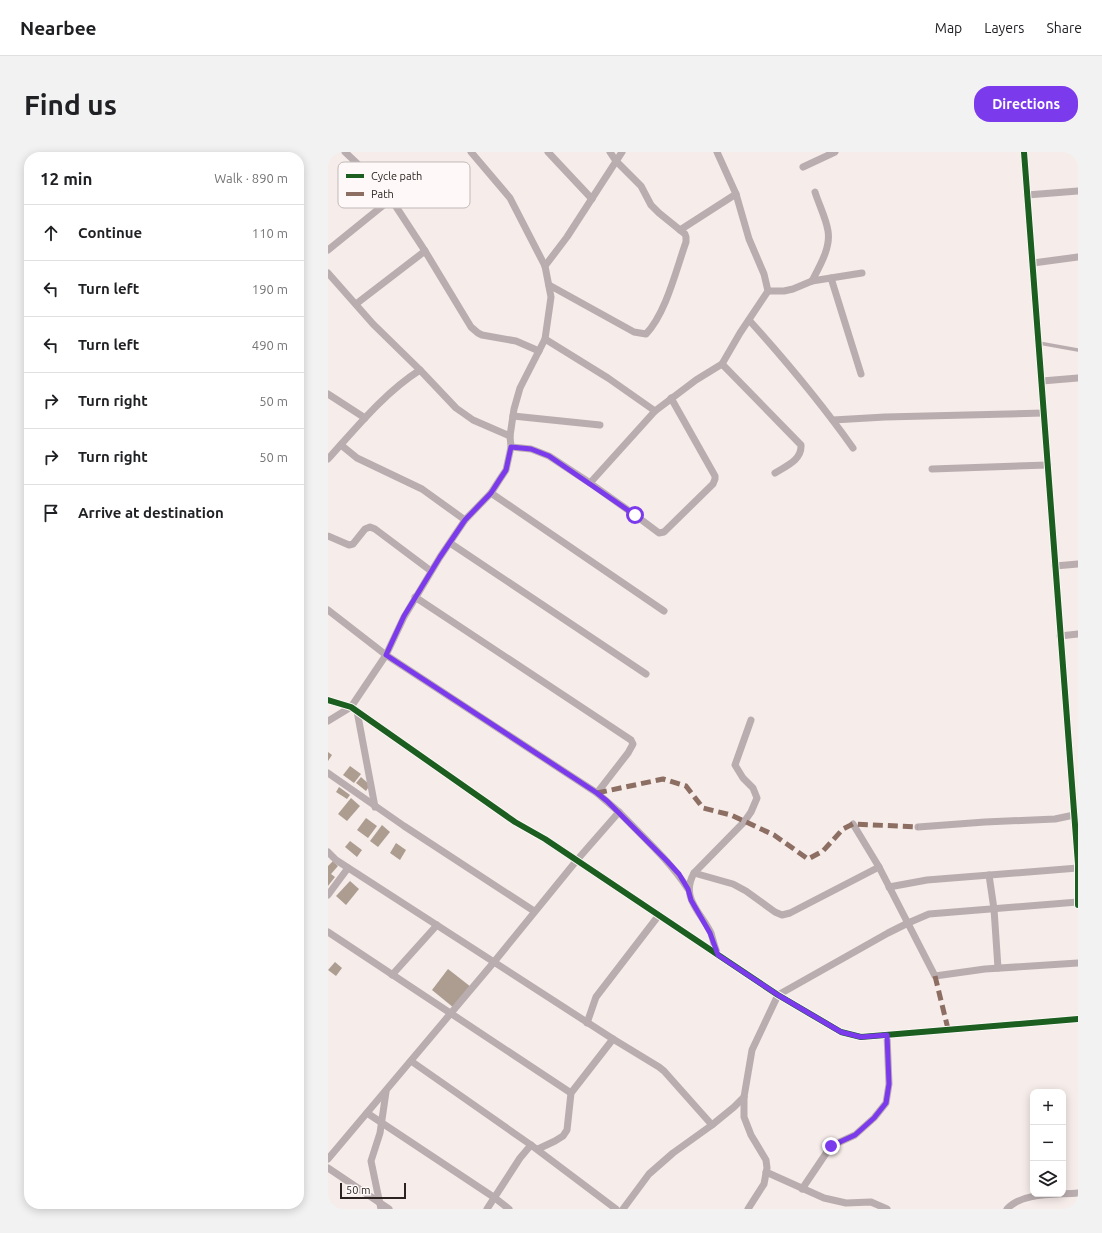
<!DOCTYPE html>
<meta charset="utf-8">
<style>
body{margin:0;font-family:Ubuntu,sans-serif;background:#f2f2f2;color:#202124}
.controls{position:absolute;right:12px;bottom:12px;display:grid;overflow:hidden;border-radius:8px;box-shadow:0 2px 10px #0003}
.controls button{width:36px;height:36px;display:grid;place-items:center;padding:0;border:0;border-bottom:1px solid #e0e0e0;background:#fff;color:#202124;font:20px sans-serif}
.scale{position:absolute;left:12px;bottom:10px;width:66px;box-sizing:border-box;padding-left:4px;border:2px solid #2c2321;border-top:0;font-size:11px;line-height:14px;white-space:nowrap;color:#2c2321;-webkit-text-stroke:3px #fef9f8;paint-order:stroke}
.stop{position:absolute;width:12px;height:12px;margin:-9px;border:3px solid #7c3aed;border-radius:50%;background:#fff}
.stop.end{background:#7c3aed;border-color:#fff;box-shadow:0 1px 4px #0008}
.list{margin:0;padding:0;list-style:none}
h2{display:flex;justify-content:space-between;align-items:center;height:52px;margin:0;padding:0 16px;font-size:17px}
h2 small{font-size:13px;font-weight:400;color:#757577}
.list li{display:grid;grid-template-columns:26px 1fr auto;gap:12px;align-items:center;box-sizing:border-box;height:56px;padding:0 16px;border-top:1px solid #e0e0e0}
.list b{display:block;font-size:15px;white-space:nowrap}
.list em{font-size:13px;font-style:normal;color:#757577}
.icon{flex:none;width:22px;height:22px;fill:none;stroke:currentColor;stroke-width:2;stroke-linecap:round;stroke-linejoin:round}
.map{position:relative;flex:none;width:750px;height:1057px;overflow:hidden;border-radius:16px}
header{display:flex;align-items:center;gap:24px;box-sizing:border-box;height:56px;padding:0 20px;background:#fff;border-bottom:1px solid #e0e0e0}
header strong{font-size:19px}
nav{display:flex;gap:22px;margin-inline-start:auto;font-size:14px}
.intro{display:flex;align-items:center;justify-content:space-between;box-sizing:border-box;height:96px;padding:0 24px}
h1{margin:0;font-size:28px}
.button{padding:10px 18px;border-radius:16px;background:#7c3aed;color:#fff;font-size:14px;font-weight:700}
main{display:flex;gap:24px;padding:0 24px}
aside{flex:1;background:#fff;border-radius:16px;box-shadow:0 2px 10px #0003}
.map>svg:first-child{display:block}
</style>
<header>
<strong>Nearbee</strong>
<nav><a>Map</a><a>Layers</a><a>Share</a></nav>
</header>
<div class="intro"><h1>Find us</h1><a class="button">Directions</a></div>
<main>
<aside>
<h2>12 min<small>Walk · 890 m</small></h2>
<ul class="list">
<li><svg class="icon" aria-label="ahead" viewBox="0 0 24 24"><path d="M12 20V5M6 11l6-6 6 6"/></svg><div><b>Continue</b></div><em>110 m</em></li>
<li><svg class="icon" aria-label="left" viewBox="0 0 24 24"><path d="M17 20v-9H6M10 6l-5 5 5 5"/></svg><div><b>Turn left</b></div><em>190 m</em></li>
<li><svg class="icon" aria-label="left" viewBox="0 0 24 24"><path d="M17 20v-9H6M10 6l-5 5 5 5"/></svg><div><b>Turn left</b></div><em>490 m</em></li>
<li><svg class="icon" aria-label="right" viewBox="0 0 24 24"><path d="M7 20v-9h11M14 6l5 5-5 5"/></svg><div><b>Turn right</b></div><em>50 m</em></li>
<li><svg class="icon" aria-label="right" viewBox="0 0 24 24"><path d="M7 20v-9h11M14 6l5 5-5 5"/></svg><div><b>Turn right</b></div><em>50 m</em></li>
<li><svg class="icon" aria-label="arrive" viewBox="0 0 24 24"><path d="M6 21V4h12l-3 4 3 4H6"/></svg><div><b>Arrive at destination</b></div></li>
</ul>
</aside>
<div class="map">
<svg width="750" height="1057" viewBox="0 0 750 1057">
<rect width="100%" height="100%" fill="#f6ece9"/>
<g fill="#ac9d90">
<polygon points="0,600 4,603 0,609"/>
<polygon points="22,614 33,622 26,631 15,623"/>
<polygon points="33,625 42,633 38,639 28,631"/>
<polygon points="11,635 22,643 19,647 8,640"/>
<polygon points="23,646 32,654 19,669 10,662"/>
<polygon points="38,666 49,674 40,686 29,678"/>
<polygon points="54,673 62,680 50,695 42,689"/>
<polygon points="22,689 34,698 29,705 17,695"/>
<polygon points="68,691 78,698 72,708 62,701"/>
<polygon points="5,709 10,714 3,722 7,725 0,734 0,714"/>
<polygon points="22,729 31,737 18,753 8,744"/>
<polygon points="7,810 14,816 8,824 0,818"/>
<polygon points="120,817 143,835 126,856 104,838"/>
</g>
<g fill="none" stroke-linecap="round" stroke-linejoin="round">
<polyline stroke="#baadaf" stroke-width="3.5" points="711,191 750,198"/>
<g stroke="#baadaf" stroke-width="7">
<polyline points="17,0 54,35 63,47 97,99 143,175 150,181 154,183 188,189 211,199"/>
<polyline points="220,0 264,47"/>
<polyline points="696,0 750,712 750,753"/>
<polyline points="475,15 507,0"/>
<polyline points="699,43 750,39"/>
<polyline points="352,78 408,42"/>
<polyline points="0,98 63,47"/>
<polyline points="705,111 750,105"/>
<polyline points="217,114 239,85 294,0"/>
<polyline points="0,121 45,172 92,218 128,256 145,268 182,284"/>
<polyline points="503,126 533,222"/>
<path d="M 484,129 C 491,115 503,96 500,79 C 498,66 491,53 487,40"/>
<path d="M 221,133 L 306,180 L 318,182 C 338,161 348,118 358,90 L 358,85 L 357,82 L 331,61 L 323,53 L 313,34 L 288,9 L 282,0"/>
<polyline points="440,139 456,139 465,137 484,129 534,121"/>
<polyline points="28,152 97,99"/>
<path d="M 421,168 C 458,209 493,251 525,296"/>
<polyline points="217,187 280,226 327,259"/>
<path d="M 394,212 L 473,293 C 474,308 458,314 447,321"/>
<polyline points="714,229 750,226"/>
<polyline points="0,242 37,266"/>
<polyline points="185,264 272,273"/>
<polyline points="505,268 557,265 716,261"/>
<polyline points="13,293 29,306 94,337 137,368"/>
<polyline points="183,295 203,297 221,304 262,331 327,259 368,228 394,212 412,181 440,139 436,122 421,87 408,42 389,0"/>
<path d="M 0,307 C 28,276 56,241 92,218"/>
<polyline points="604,317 720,313"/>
<polyline points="262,331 307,363 331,381 336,380 385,332 387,327 387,324 343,246"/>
<polyline points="163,341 336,459"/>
<polyline points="0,384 21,393 25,392 37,377 42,375 47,377 103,419"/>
<polyline points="122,391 318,522"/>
<polyline points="727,414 750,412"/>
<polyline points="87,445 303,588 305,592 300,601 269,641"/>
<polyline points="0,458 58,503 269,641 291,660 249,708 166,810 0,1007"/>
<polyline points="732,484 750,482"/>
<polyline points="0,548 23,555 187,670 217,687 450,843 513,880 533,885 750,867"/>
<polyline points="29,559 47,655"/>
<polyline points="0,569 23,555 58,503 76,465 112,405 137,368 163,341 172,327 178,318 183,295 182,284 186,257 192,236 217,187 223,145 217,114 182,46 143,0"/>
<polyline points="0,621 76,674 206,759"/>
<path d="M 291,660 C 315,685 341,708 360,737"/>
<polyline points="525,672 551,715 607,824 657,817 750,811"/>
<polyline points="590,675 657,670 727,667 746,663"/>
<polyline points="0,700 8,708 285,887 331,915 336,919 384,973"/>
<polyline points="366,721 405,732 418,739 447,760 454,763 462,761 551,715"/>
<polyline points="661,723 666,757 670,816"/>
<polyline points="561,735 599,728 750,716"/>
<polyline points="0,743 20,716"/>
<polyline points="0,780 243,941"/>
<path d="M 390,803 C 387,796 385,788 383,781 C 373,760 352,746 366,721 L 416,670 L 423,660 L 429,646 L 425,636 L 415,626 L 407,613 L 423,568"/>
<polyline points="64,823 109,773"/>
<polyline points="259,871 268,845 331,763"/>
<polyline points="83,909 203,993 288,1057"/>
<polyline points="39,961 167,1046 181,1057"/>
<polyline points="210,997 227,989 235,984 239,978 243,941 285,887"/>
<polyline points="0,1016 61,1057"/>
<polyline points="438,1020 496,1046 518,1051 543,1050 559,1057"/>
<polyline points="474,1037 503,994 527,983 546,966 558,951 561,932 559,883"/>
<polyline points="53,1057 43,1009 52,981 58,940"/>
<polyline points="159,1057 192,1006 203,993"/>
<polyline points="295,1057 321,1022 345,1001 384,973 406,955 416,945"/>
<polyline points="420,1057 436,1032 439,1016 438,1008 423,983 416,965 416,945 424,898 450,843 560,781 580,771 601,762 750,750"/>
<path d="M 679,1057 C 694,1040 729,1043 750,1041"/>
</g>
<g stroke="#8d6e63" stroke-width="5" stroke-dasharray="10 5" stroke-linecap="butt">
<polyline points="269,641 335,627 358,634 375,656 403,663 446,683 480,707 495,699 515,677 525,672 590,675"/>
<polyline points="607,824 620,877"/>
</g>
<g stroke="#fef9f8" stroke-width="8">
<g id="cycleway">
<polyline points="696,0 750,712 750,753"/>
<polyline points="0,548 23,555 187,670 217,687 450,843 513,880 533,885 750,867"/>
</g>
</g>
<use href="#cycleway" stroke="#1b5e20" stroke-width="6"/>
</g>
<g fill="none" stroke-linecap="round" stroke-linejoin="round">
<polyline stroke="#7c3aed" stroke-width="5" points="307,363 221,304 203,297 183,295 178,318 172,327 163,341 137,368 112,405 76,464 58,503 269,641 279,649 339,709 351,722 360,737 363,748 382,781 390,803 450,843 513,880 533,885 559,883 561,932 558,951 546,966 527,983 503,994"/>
</g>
<rect x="10" y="10" width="132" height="46" rx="6" fill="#fef9f8" stroke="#bfb9b8" stroke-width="1"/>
<rect x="18" y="22" width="18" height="4" fill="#1b5e20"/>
<rect x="18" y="40" width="18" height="4" fill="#8d6e63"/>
<g font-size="11" fill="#2c2321">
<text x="43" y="28">Cycle path</text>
<text x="43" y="46">Path</text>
</g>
</svg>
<div class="controls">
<button>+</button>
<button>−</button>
<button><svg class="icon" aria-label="layers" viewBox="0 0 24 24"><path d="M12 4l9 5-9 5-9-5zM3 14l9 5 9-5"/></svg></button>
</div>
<div class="scale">50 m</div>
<div class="stop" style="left:307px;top:363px"></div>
<div class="stop end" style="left:503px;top:994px"></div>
</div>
</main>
